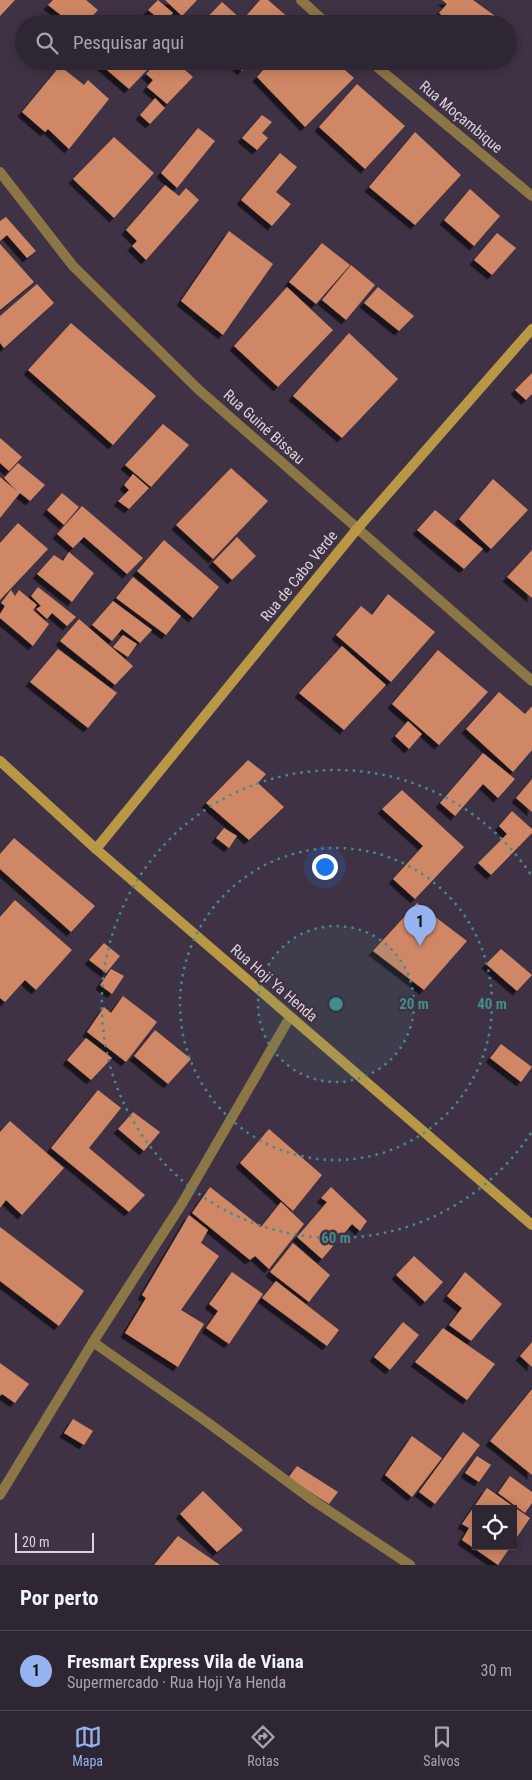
<!DOCTYPE html>
<html lang="pt">
<meta charset="utf-8">
<style>
body{margin:0;font-family:"Roboto Condensed",sans-serif;background:#372e3b;color:#f1f3f6}
.controls{position:absolute;right:15px;bottom:15px;display:grid;overflow:hidden;border-radius:0px;box-shadow:0 2px 12px #0003}
.controls button{width:45px;height:45px;display:grid;place-items:center;padding:0;border:0;border-bottom:1px solid #4a434e;background:#2f2633;color:#f1f3f6;font:25px sans-serif}
.scale{position:absolute;left:15px;bottom:12px;width:79px;box-sizing:border-box;padding-left:5px;border:2px solid #dbd3dd;border-top:0;font-size:14px;line-height:18px;white-space:nowrap;color:#dbd3dd;-webkit-text-stroke:4px #3f3244;paint-order:stroke}
.you{position:absolute;left:324px;top:866px;width:18px;height:18px;margin:-12px;border:4px solid #fff;border-radius:50%;background:#1a73e8;box-shadow:0 0 0 8px #1a73e833}
.badge{display:grid;place-items:center;width:32px;height:32px;border-radius:50%;background:#95b2f1;color:#111;font-size:16px;font-weight:700}
.pin{position:absolute;translate:-50% -41px;filter:drop-shadow(0 1px 2px #0008)}
.pin::after{content:'';position:absolute;top:26px;width:18px;height:15px;background:inherit;clip-path:polygon(0 0,100% 0,50% 100%)}
.list{margin:0;padding:0;list-style:none}
h2{display:flex;justify-content:space-between;align-items:center;height:65px;margin:0;padding:0 20px;font-size:21px}
h2 small{font-size:16px;font-weight:400;color:#a7a5ac}
.list li{display:grid;grid-template-columns:32px 1fr auto;gap:15px;align-items:center;box-sizing:border-box;height:80px;padding:0 20px;border-top:1px solid #4a434e}
.list b{display:block;font-size:19px;white-space:nowrap}
.list p{margin:0;font-size:16px;white-space:nowrap;color:#a7a5ac}
.list em{font-size:16px;font-style:normal;color:#a7a5ac}
.icon{flex:none;width:28px;height:28px;fill:none;stroke:currentColor;stroke-width:2;stroke-linecap:round;stroke-linejoin:round}
.map{position:relative;flex:none;width:532px;height:1565px;overflow:hidden}
.search{position:absolute;background:#2f2633;box-shadow:0 2px 12px #0003;left:15px;right:15px;top:15px;height:55px;display:flex;align-items:center;gap:12px;box-sizing:border-box;padding:0 18px;border-radius:28px;color:#a7a5ac;font-size:19px}
.sheet{height:145px;background:#2f2633}
nav{display:flex;justify-content:space-around;align-items:center;box-sizing:border-box;height:70px;border-top:1px solid #4a434e;background:#2f2633;font-size:14px;color:#a7a5ac}
nav a{display:grid;justify-items:center;gap:2px}
nav .on{color:#95b2f1}
.map>svg:first-child{display:block}
</style>
<div class="map">
<svg width="532" height="1565" viewBox="0 0 532 1565">
<defs>
<filter id="shadow"><feDropShadow dx="-4.5" dy="4.5" stdDeviation="0" flood-color="#0009"/></filter>
</defs>
<rect width="100%" height="100%" fill="#3f3244"/>
<g fill="#cf8765" filter="url(#shadow)">
<polygon points="0,0 15,0 0,16"/>
<polygon points="53,0 86,0 98,10 85,24 72,24 48,5"/>
<polygon points="158,0 173,13 164,23 148,10"/>
<polygon points="165,0 197,0 182,16"/>
<polygon points="260,0 268,0 290,19 286,24 239,24"/>
<polygon points="442,0 473,0 498,18 493,24 453,24 439,13 447,4"/>
<polygon points="222,2 241,19 236,24 201,24"/>
<polygon points="103,61 136,61 147,70 129,89 100,64"/>
<polygon points="158,61 175,61 193,77 167,104 147,87 153,80 146,74"/>
<polygon points="231,61 251,61 242,71"/>
<polygon points="271,61 335,61 354,78 305,127 257,77"/>
<polygon points="60,66 84,85 88,80 109,99 69,149 48,129 45,132 22,112"/>
<polygon points="357,84 405,126 365,169 319,127"/>
<polygon points="155,98 165,108 150,124 140,115"/>
<polygon points="262,115 272,122 262,133 268,138 257,150 242,138"/>
<polygon points="198,128 215,141 177,188 161,173"/>
<polygon points="415,132 461,175 415,225 369,187"/>
<polygon points="114,137 154,173 114,218 73,179"/>
<polygon points="280,153 297,167 276,192 291,204 272,226 241,200"/>
<polygon points="165,185 179,196 186,188 199,200 146,260 132,246 137,241 126,230"/>
<polygon points="470,189 500,216 474,246 444,220"/>
<polygon points="6,217 36,251 27,258 7,235 0,241 0,221"/>
<polygon points="229,231 273,264 223,335 181,301"/>
<polygon points="497,233 516,248 492,275 474,260"/>
<polygon points="322,243 350,265 316,304 289,282"/>
<polygon points="0,244 34,282 0,310"/>
<polygon points="351,265 375,285 346,320 322,300"/>
<polygon points="37,284 54,303 4,348 0,343 0,316"/>
<polygon points="287,287 333,330 278,387 234,346"/>
<polygon points="378,287 414,316 399,331 364,303"/>
<polygon points="71,323 156,396 113,445 28,370"/>
<polygon points="349,333 398,379 342,438 293,396"/>
<polygon points="532,373 532,394 526,400 515,390"/>
<polygon points="163,424 189,445 151,487 125,465"/>
<polygon points="0,438 22,457 9,471 0,463"/>
<polygon points="18,463 45,485 30,501 20,493 0,518 0,477 18,492 4,478"/>
<polygon points="231,468 268,501 213,559 176,525"/>
<polygon points="133,474 149,488 129,509 118,501 129,490 124,485"/>
<polygon points="493,479 528,510 491,549 459,519"/>
<polygon points="62,493 79,507 64,525 47,510"/>
<polygon points="82,506 143,558 127,574 84,537 73,548 57,534"/>
<polygon points="435,510 483,549 464,569 417,530"/>
<polygon points="18,523 48,549 0,600 0,543"/>
<polygon points="237,537 256,556 232,580 213,562"/>
<polygon points="164,540 219,587 193,618 137,571"/>
<polygon points="532,550 532,598 507,577"/>
<polygon points="69,552 94,573 72,602 37,574 54,555 63,561"/>
<polygon points="133,577 181,616 166,635 116,598"/>
<polygon points="38,587 76,617 67,626 52,613 47,619 36,609 41,606 31,596"/>
<polygon points="11,590 15,596 19,590 37,605 33,610 49,624 33,646 0,618 0,614 5,606 1,603"/>
<polygon points="388,594 435,632 391,682 336,635 361,606 372,615"/>
<polygon points="113,601 152,630 140,643 122,629 112,641 92,625"/>
<polygon points="79,619 133,666 115,685 60,641"/>
<polygon points="123,635 137,644 128,657 113,647"/>
<polygon points="342,646 386,685 344,730 299,693"/>
<polygon points="58,649 117,693 88,728 30,682"/>
<polygon points="438,650 488,692 439,745 392,704"/>
<polygon points="499,692 525,714 532,706 532,750 513,772 466,729"/>
<polygon points="408,721 422,734 409,749 395,736"/>
<polygon points="483,753 515,779 498,798 483,784 455,816 440,803"/>
<polygon points="248,760 266,774 258,783 284,807 249,840 206,803"/>
<polygon points="532,779 532,812 516,798"/>
<polygon points="402,790 464,847 415,899 393,879 423,846 382,809"/>
<polygon points="512,811 532,829 532,833 491,875 478,863 507,834 499,826"/>
<polygon points="224,828 237,836 229,848 216,838"/>
<polygon points="14,838 95,906 71,932 0,869 0,854"/>
<polygon points="15,900 72,950 36,990 25,980 5,1002 0,998 0,917"/>
<polygon points="417,903 467,941 424,990 373,951"/>
<polygon points="104,943 120,956 106,973 89,960"/>
<polygon points="501,949 532,975 517,991 486,964"/>
<polygon points="111,969 124,976 112,994 100,985"/>
<polygon points="123,996 157,1022 126,1062 87,1032 104,1007 111,1013"/>
<polygon points="155,1030 191,1059 168,1084 134,1056"/>
<polygon points="86,1038 112,1058 91,1080 67,1060"/>
<polygon points="501,1044 532,1067 521,1082 490,1058"/>
<polygon points="98,1090 121,1108 89,1148 145,1195 129,1212 51,1148"/>
<polygon points="133,1112 160,1132 144,1151 118,1129"/>
<polygon points="10,1121 64,1168 22,1215 6,1200 0,1208 0,1132"/>
<polygon points="269,1129 322,1175 293,1211 240,1163"/>
<polygon points="210,1187 261,1227 281,1202 304,1224 269,1269 255,1256 250,1260 192,1213"/>
<polygon points="331,1187 367,1221 360,1231 352,1224 322,1259 297,1237 327,1202 321,1198"/>
<polygon points="189,1215 208,1230 201,1243 219,1256 181,1310 204,1324 178,1367 125,1333 146,1298 142,1295"/>
<polygon points="0,1227 84,1291 59,1326 0,1281"/>
<polygon points="293,1243 330,1275 309,1302 270,1272"/>
<polygon points="414,1256 443,1282 425,1302 396,1275"/>
<polygon points="232,1272 263,1294 229,1344 206,1328 218,1311 209,1304"/>
<polygon points="465,1272 502,1304 471,1341 449,1325 462,1308 447,1296"/>
<polygon points="276,1281 339,1330 327,1346 262,1298"/>
<polygon points="403,1322 419,1335 390,1370 374,1357"/>
<polygon points="443,1328 495,1364 467,1400 415,1362"/>
<polygon points="532,1342 532,1367 520,1356"/>
<polygon points="0,1363 29,1384 15,1403 2,1394 0,1396"/>
<polygon points="532,1389 532,1475 490,1441"/>
<polygon points="73,1419 93,1431 84,1445 64,1433"/>
<polygon points="463,1432 480,1445 435,1504 419,1492"/>
<polygon points="412,1436 442,1458 412,1497 385,1475"/>
<polygon points="477,1456 491,1465 479,1482 465,1473"/>
<polygon points="297,1466 338,1492 329,1504 288,1478"/>
<polygon points="510,1476 532,1492 532,1503 525,1513 498,1493"/>
<polygon points="487,1488 530,1518 513,1543 513,1509 476,1509 476,1546 511,1546 498,1565 462,1540 469,1528 462,1524"/>
<polygon points="203,1491 243,1530 217,1552 180,1514"/>
<polygon points="178,1536 220,1565 154,1565"/>
</g>
<g fill="none" stroke-linecap="round" stroke-linejoin="round">
<g stroke="#8b7645" stroke-width="10">
<polyline points="301,0 327,24"/>
<polyline points="370,61 532,196"/>
<polyline points="0,172 73,266 199,390 532,681"/>
<polyline points="93,1342 207,1422 311,1499 410,1565"/>
<polyline points="0,1495 93,1342 183,1202 290,1017"/>
</g>
<g stroke="#b99845" stroke-width="10">
<polyline points="0,761 96,849 532,1225"/>
<polyline points="96,849 357,529 532,329"/>
</g>
</g>
<circle cx="336" cy="1004" r="78" fill="#428d8a" fill-opacity=".12"/>
<g fill="none" stroke="#428d8a" stroke-width="2.5" stroke-dasharray="2.5 5">
<circle cx="336" cy="1004" r="78"/>
<circle cx="336" cy="1004" r="156"/>
<path d="M531 1133A234 234 0 1 1 531 875"/>
</g>
<g text-anchor="middle" stroke-width="5" stroke-linejoin="round" paint-order="stroke">
<g font-size="15" fill="#dbd3dd" stroke="#3f3244">
<text transform="translate(461 117) rotate(40)" y="5">Rua Moçambique</text>
<text transform="translate(264 427) rotate(42)" y="5">Rua Guiné Bissau</text>
<text transform="translate(299 576) rotate(-51)" y="5">Rua de Cabo Verde</text>
<text transform="translate(274 983) rotate(41)" y="5">Rua Hoji Ya Henda</text>
</g>
</g>
<circle cx="336" cy="1004" r="8" fill="#428d8a" stroke="#3f3244" stroke-width="2.5"/>
<g font-size="15" text-anchor="middle" font-weight="bold" fill="#428d8a" stroke="#3f3244" stroke-width="5" stroke-linejoin="round" paint-order="stroke">
<text x="414" y="1009">20 m</text>
<text x="492" y="1009">40 m</text>
<text x="336" y="1243">60 m</text>
</g>
</svg>
<div class="controls">
<button><svg class="icon" aria-label="locate" viewBox="0 0 24 24"><circle cx="12" cy="12" r="6"/><path d="M12 2v4M12 18v4M2 12h4M18 12h4"/></svg></button>
</div>
<div class="scale">20 m</div>
<div class="you"></div>
<div class="pin badge" style="left:420px;top:946px">1</div>
<div class="search"><svg class="icon" aria-label="search" viewBox="0 0 24 24"><circle cx="10" cy="10" r="6"/><path d="M15 15l6 6"/></svg>Pesquisar aqui</div>
</div>
<section class="sheet">
<h2>Por perto<small></small></h2>
<ul class="list">
<li><span class="badge">1</span><div><b>Fresmart Express Vila de Viana</b><p>Supermercado · Rua Hoji Ya Henda</p></div><em>30 m</em></li>
</ul>
</section>
<nav>
<a class="on"><svg class="icon" aria-label="map" viewBox="0 0 24 24"><path d="M3 6l6-2 6 2 6-2v14l-6 2-6-2-6 2zM9 4v14M15 6v14"/></svg>Mapa</a>
<a><svg class="icon" aria-label="directions" viewBox="0 0 24 24"><path d="M12 3l9 9-9 9-9-9zM9 14v-3h6M13 9l2 2-2 2"/></svg>Rotas</a>
<a><svg class="icon" aria-label="saved" viewBox="0 0 24 24"><path d="M7 4h10v16l-5-4-5 4z"/></svg>Salvos</a>
</nav>
